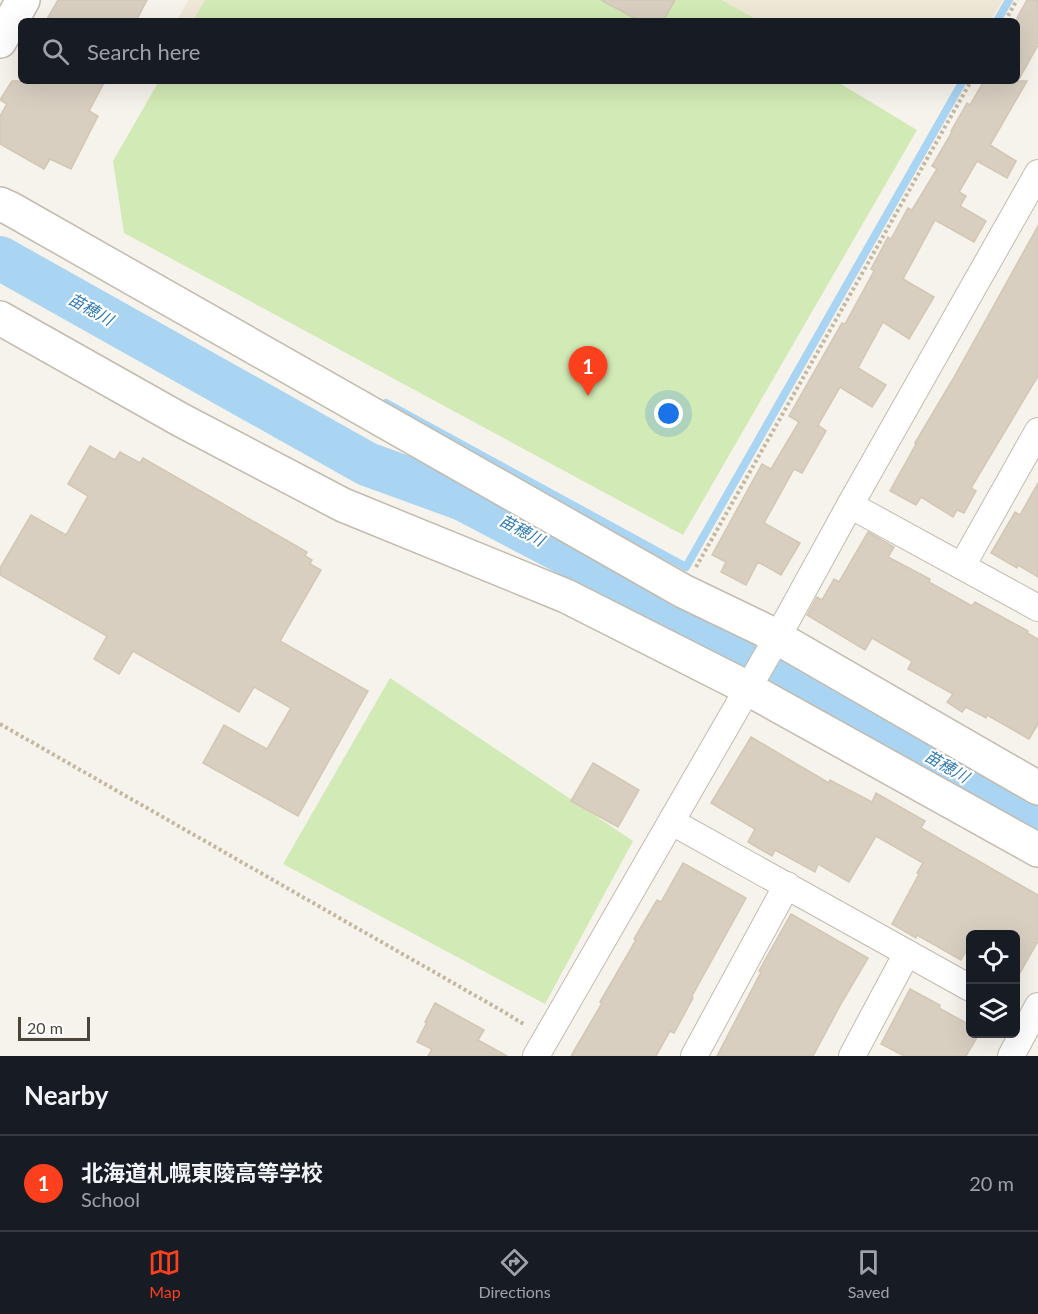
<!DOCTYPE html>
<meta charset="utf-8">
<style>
body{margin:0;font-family:Lato,"Noto Sans JP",sans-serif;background:#242831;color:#f1f3f6}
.controls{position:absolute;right:18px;bottom:18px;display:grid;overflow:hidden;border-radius:9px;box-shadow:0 6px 24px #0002}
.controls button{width:54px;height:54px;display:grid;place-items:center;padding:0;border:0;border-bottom:2px solid #363941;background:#171b24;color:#f1f3f6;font:30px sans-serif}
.scale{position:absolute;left:18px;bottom:15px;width:72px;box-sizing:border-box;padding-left:6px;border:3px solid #4b4439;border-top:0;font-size:16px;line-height:21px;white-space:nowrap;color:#4b4439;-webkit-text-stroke:4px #fff;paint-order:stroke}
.you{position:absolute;left:669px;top:414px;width:21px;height:21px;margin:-15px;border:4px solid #fff;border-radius:50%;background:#1a73e8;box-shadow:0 0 0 9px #1a73e833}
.badge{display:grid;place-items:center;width:39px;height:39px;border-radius:50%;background:#fc3f1d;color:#fff;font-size:20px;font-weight:700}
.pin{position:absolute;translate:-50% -50px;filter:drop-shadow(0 2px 3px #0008)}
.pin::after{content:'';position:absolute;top:32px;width:21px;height:18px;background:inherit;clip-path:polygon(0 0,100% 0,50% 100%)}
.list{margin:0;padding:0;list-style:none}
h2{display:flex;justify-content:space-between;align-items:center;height:78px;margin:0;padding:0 24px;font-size:26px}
h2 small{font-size:20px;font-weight:400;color:#9ea1a6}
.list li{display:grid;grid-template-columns:39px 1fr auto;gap:18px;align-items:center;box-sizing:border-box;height:96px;padding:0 24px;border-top:2px solid #363941}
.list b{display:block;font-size:22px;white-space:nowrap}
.list p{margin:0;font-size:20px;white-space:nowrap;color:#9ea1a6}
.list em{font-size:20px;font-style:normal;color:#9ea1a6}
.icon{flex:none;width:33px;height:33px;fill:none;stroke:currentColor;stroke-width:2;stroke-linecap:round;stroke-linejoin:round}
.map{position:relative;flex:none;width:1038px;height:1056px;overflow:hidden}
.search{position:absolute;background:#171b24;box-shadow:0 6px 24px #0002;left:18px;right:18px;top:18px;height:66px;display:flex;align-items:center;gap:15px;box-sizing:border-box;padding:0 21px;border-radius:9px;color:#9ea1a6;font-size:22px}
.sheet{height:174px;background:#171b24}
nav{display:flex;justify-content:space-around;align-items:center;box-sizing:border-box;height:84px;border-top:2px solid #363941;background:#171b24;font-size:16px;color:#9ea1a6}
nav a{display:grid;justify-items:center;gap:3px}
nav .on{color:#fc3f1d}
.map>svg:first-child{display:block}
</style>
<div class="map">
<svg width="1038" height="1056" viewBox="0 0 1038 1056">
<rect width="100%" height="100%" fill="#f6f3ec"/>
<polygon fill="#efe8d6" points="188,0 1003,0 990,21 177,21"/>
<g fill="#d2eab5">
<polygon points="205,0 721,0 760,21 193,21"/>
<polygon points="159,81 836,81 917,130 683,535 124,233 113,161"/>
<polygon points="390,678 633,841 545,1004 283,864"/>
</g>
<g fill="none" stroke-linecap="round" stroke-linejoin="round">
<g stroke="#a9d4f2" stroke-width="8">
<polyline points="997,21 1009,0"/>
<polyline points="386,403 686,567 963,81"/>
</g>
<polyline stroke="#a9d4f2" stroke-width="44" points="0,258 367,464 463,499 656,600 1038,817"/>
</g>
<g fill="#d8cfc1" stroke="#d3c7b4" stroke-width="1.5">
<polygon points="58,0 147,0 136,21 46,21"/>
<polygon points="601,0 675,0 663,21 640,21"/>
<polygon points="1027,0 1038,0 1038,45 1018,81 1027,81 990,145 1016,161 1007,178 977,161 959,192 966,196 960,206 986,221 974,242 935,220 903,279 934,297 909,339 883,322 858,368 886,385 872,407 840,387 818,425 826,431 802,473 794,469 764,523 800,543 781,575 758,562 746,585 721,572 726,562 712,555 762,464 771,469 799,422 789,416 842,323 845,324 874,271 871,269 888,237 891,239 908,208 912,210 937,169 932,166 952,132 951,131 967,103 970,105 984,81 1017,81 1017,18"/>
<polygon points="12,81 105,81 89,111 98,116 71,169 50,159 44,169 0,144 0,116 7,104 0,100"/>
<polygon points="1038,226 1038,376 971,488 976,491 964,513 957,510 953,517 921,497 916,505 890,491 916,444 915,443 953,379"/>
<polygon points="90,446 115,460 120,452 140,463 143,458 307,552 305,556 312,560 310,564 321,570 280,641 368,691 298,816 203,763 224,725 267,749 291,708 254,687 239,712 133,651 119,674 94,659 107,636 0,575 0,568 31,515 66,535 88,496 68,484"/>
<polygon points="1038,483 1038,577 1018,565 1017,568 991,553 1015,512 1020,515"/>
<polygon points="868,532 894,547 888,557 930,579 929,582 972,606 975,602 1028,631 1027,633 1038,639 1038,724 1029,739 987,715 986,718 966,707 962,712 947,702 953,694 908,669 912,661 872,638 865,650 807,615 817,597 822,600 834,579 839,582"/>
<polygon points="751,737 829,783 830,780 872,802 876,793 925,821 921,828 1038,895 1038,941 1016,980 1016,934 970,934 970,944 961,960 917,935 916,938 892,924 919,874 917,873 923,863 876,836 849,882 818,864 815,872 775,850 772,856 748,842 755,829 711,803"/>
<polygon points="593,763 639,790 618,827 571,801"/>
<polygon points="683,863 746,898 692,996 693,998 674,1033 670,1031 656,1056 571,1056 602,1003 600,1002 636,940 634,939 657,900 661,902"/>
<polygon points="791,914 868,958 842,1002 813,1056 717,1056 761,972 759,971"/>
<polygon points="910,989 940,1005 939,1008 970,1025 970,1034 979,1034 966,1056 904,1056 881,1044"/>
<polygon points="435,1003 484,1030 478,1040 507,1056 428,1056 432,1049 417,1042 427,1022 425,1022"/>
</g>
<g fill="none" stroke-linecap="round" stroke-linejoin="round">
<g stroke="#c2bbae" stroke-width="28">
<g id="minor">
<polyline points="850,505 1038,608"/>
<polyline points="962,566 1038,431"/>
<polyline points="672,822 970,988"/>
<polyline points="536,1056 777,638 850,505 1038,173"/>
<polyline points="694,1056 787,885"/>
<polyline points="852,1056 907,953"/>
<polyline points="1011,1056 1038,1006"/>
</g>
</g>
<g stroke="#c2bbae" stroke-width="36">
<g id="tertiary">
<polyline points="0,41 23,0"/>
<polyline points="0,204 11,209 683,591 764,630 1038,788"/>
<polyline points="0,318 181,420 343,505 566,596 734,681 1038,850"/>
</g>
</g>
<g stroke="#c4b79f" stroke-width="4" stroke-dasharray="3 3" stroke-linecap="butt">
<polyline points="1005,21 1017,0"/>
<polyline points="696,567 971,81"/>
<polyline points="0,724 504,1012 525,1025"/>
</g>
<use href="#minor" stroke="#fff" stroke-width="26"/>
<use href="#tertiary" stroke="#fff" stroke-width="33"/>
</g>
<g text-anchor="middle" stroke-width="4.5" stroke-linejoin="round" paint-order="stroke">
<g font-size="16" font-style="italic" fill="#2e7ab2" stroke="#fff">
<text transform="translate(91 309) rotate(29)" y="6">苗穂川</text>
<text transform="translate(522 530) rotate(28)" y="6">苗穂川</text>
<text transform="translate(947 766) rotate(30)" y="6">苗穂川</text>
</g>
</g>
</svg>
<div class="controls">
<button><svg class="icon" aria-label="locate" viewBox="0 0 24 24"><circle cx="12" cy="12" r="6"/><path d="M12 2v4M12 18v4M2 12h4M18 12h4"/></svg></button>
<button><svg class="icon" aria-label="layers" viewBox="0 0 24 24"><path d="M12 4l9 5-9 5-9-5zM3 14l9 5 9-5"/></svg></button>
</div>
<div class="scale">20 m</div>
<div class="you"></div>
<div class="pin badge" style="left:588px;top:396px">1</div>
<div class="search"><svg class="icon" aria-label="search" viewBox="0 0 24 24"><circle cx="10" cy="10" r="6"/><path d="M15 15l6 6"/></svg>Search here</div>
</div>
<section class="sheet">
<h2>Nearby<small></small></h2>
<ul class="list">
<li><span class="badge">1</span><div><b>北海道札幌東陵高等学校</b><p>School</p></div><em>20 m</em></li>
</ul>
</section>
<nav>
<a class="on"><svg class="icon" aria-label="map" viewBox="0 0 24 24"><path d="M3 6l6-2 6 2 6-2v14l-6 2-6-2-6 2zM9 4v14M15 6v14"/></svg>Map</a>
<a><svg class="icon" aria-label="directions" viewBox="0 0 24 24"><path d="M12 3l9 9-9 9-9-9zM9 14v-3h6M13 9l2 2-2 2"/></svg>Directions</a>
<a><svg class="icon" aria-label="saved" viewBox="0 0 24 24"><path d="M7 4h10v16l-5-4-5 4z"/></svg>Saved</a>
</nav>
